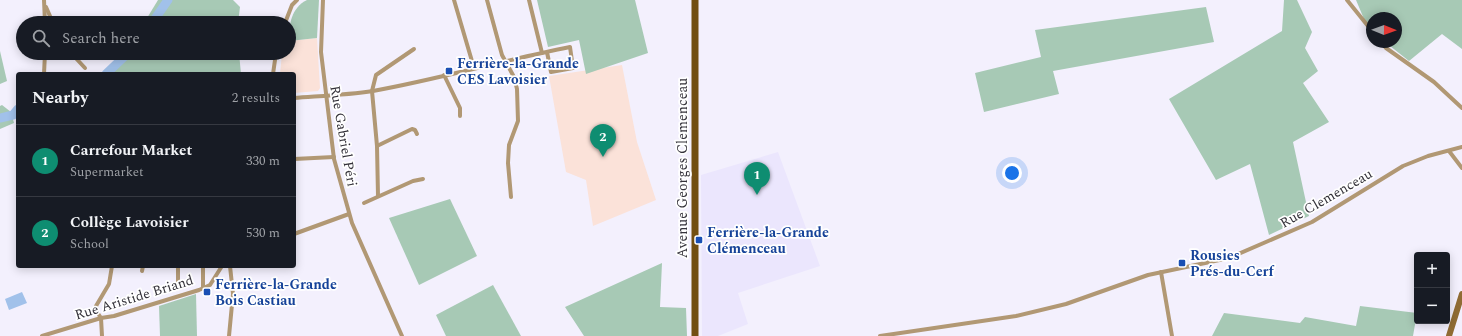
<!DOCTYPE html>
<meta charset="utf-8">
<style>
body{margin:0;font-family:Spectral,serif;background:#20242c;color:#f1f3f6}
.controls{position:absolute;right:12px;bottom:12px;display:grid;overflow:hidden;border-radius:4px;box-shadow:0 2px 10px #0003}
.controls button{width:36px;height:36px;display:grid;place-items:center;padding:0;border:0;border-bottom:1px solid #363941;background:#171b24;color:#f1f3f6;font:20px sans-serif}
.compass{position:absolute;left:1366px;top:12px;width:36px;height:36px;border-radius:50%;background:#171b24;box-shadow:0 2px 10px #0003;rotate:91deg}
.you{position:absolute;left:1012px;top:173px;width:14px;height:14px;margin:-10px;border:3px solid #fff;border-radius:50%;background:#1a73e8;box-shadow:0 0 0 6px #1a73e833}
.badge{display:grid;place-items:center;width:26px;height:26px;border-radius:50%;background:#0e8d71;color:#fff;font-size:13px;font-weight:700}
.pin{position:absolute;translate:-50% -33px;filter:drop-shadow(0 1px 2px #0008)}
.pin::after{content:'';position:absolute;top:21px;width:14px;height:12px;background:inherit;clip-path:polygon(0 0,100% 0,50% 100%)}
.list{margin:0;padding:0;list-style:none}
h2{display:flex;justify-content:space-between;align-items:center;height:52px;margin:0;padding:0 16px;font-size:17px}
h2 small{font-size:13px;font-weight:400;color:#9ea1a6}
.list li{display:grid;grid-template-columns:26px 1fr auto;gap:12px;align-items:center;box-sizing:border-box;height:72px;padding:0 16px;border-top:1px solid #363941}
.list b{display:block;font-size:15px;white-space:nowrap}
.list p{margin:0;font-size:13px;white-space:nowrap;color:#9ea1a6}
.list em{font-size:13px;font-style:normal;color:#9ea1a6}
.icon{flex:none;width:22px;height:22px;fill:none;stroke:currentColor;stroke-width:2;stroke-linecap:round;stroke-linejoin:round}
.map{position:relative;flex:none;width:1462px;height:336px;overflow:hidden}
.search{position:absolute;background:#171b24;box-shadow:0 2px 10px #0003;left:16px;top:16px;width:280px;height:44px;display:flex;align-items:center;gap:10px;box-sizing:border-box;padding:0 14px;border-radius:22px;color:#9ea1a6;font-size:15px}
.panel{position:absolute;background:#171b24;box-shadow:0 2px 10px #0003;left:16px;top:72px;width:280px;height:196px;border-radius:4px}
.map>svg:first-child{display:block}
</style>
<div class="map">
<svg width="1462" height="336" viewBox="0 0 1462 336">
<rect width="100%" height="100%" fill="#f3f0fd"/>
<polygon fill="#ebe6fd" points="778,152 820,266 738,293 748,324 718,336 702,336 701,175"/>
<g fill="#fbe2d9">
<polygon points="317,38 320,88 318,91 294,93 294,74 280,74 282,53 289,53 289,41"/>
<polygon points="622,65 637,142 656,200 593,226 586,180 566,172 549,76"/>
</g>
<g fill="#a7c9b5">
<polygon points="158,0 233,0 240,7 238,23 144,23"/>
<path d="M 307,0 L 319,0 L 317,38 L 289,41 C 289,24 291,8 307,0 Z"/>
<polygon points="537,0 635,0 648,53 586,74 579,40 548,47"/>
<polygon points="1284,0 1297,0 1312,32 1305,48 1318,71 1303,83 1329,122 1293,142 1309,216 1269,235 1250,164 1216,180 1169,99 1282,31"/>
<polygon points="1356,0 1462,0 1462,49 1442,34 1409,61 1385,42 1396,42 1396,18 1372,18 1372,31 1364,19"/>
<polygon points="1206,7 1214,42 1053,71 1059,94 984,112 975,73 1041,57 1035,30"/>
<polygon points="0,51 7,81 0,84"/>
<polygon points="123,53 239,53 241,74 103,74"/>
<polygon points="2,105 11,112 14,123 0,129 0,106"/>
<polygon points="450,199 477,256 419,285 389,218"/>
<polygon points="662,263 660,307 686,308 687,336 584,336 565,307"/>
<polygon points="493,285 521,336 446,336 436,315"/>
<polygon points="196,294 197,336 160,336 159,306"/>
<polygon points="1360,306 1417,313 1413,336 1212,336 1224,313 1300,323 1305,317 1356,326"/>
</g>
<polygon fill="#a1c1ea" points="22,292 27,303 9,310 5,299"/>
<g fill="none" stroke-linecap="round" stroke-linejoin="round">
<g stroke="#a1c1ea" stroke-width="9">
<polyline points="152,23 168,0"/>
<polyline points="106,74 128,53"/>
<polyline points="0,118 13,115 18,109"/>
</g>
<g stroke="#b19874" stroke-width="4">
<polyline points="44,0 45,23"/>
<polyline points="323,0 321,52 334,159 352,223 402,336"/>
<polyline points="454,0 474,68"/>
<polyline points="487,0 502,55 514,77 517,89 518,121 509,145 508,163 511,197"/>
<polyline points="529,0 542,53"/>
<polyline points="1347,0 1372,31"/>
<polyline points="46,7 53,23"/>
<polyline points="285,23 292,5 297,0"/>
<polyline points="1381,42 1386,48 1434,82 1462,108"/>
<polyline points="71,53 85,68"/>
<polyline points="44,74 45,53"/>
<polyline points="273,74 276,53"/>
<polyline points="444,75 460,108 460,116"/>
<path d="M 294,98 C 320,96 347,95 373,91 C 440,79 504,60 570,47 L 573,68 L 551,72 L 547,52"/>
<polyline points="377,146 412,129 415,130 417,134"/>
<polyline points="1449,151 1462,168"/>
<polyline points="294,159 334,157"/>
<polyline points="378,196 377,146 372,91 376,75 414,49"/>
<polyline points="364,203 413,181 423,179"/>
<polyline points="294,234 349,214"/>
<polyline points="142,271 143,266"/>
<polyline points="1161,272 1172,336"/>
<polyline points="178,286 178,266"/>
<polyline points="203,288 203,266"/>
<polyline points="42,336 101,318 114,316 199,290 210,285 222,266"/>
<polyline points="102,336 101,318 97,312 96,306 109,284 112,266"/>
<polyline points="229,336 233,294 230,266"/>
<polyline points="880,336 1016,316 1066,304 1148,275 1229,258 1312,222 1403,166 1428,156 1462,147"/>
</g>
<polyline stroke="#906c34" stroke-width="6" points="1449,336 1462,294"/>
<polyline stroke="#724f12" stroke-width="7" points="695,0 695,336"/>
</g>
<g fill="#1a4fb4" stroke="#fff" stroke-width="1.5">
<rect x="445" y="67" width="8" height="8" rx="2"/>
<rect x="695" y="236" width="8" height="8" rx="2"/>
<rect x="1178" y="259" width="8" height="8" rx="2"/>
<rect x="203" y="288" width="8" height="8" rx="2"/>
</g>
<g text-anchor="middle" stroke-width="3.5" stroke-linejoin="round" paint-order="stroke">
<g font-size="14" font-weight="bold" fill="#164399" stroke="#fff" text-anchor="start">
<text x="457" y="68">Ferrière-la-Grande<tspan x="457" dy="16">CES Lavoisier</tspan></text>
<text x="707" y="237">Ferrière-la-Grande<tspan x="707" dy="16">Clémenceau</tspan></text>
<text x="1190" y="260">Rousies<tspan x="1190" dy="16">Prés-du-Cerf</tspan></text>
<text x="215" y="289">Ferrière-la-Grande<tspan x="215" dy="16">Bois Castiau</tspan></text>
</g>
<g font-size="14" fill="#34323a" stroke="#fff">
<text transform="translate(344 136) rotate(80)" y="5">Rue Gabriel Péri</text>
<text transform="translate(682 168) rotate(-90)" y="5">Avenue Georges Clemenceau</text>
<text transform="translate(1326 198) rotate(-30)" y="5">Rue Clemenceau</text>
<text transform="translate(134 297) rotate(-17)" y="5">Rue Aristide Briand</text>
</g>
</g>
</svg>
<div class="controls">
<button>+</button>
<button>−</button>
</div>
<svg class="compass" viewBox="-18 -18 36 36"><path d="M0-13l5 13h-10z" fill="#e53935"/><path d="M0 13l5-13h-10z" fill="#9ea1a6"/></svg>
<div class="you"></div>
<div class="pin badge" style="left:757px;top:195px">1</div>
<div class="pin badge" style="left:603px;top:157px">2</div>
<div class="search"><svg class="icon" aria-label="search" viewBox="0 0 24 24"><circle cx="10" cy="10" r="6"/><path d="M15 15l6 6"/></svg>Search here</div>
<section class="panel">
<h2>Nearby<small>2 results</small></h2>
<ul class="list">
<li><span class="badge">1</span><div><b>Carrefour Market</b><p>Supermarket</p></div><em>330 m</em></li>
<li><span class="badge">2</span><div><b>Collège Lavoisier</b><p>School</p></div><em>530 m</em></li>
</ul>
</section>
</div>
